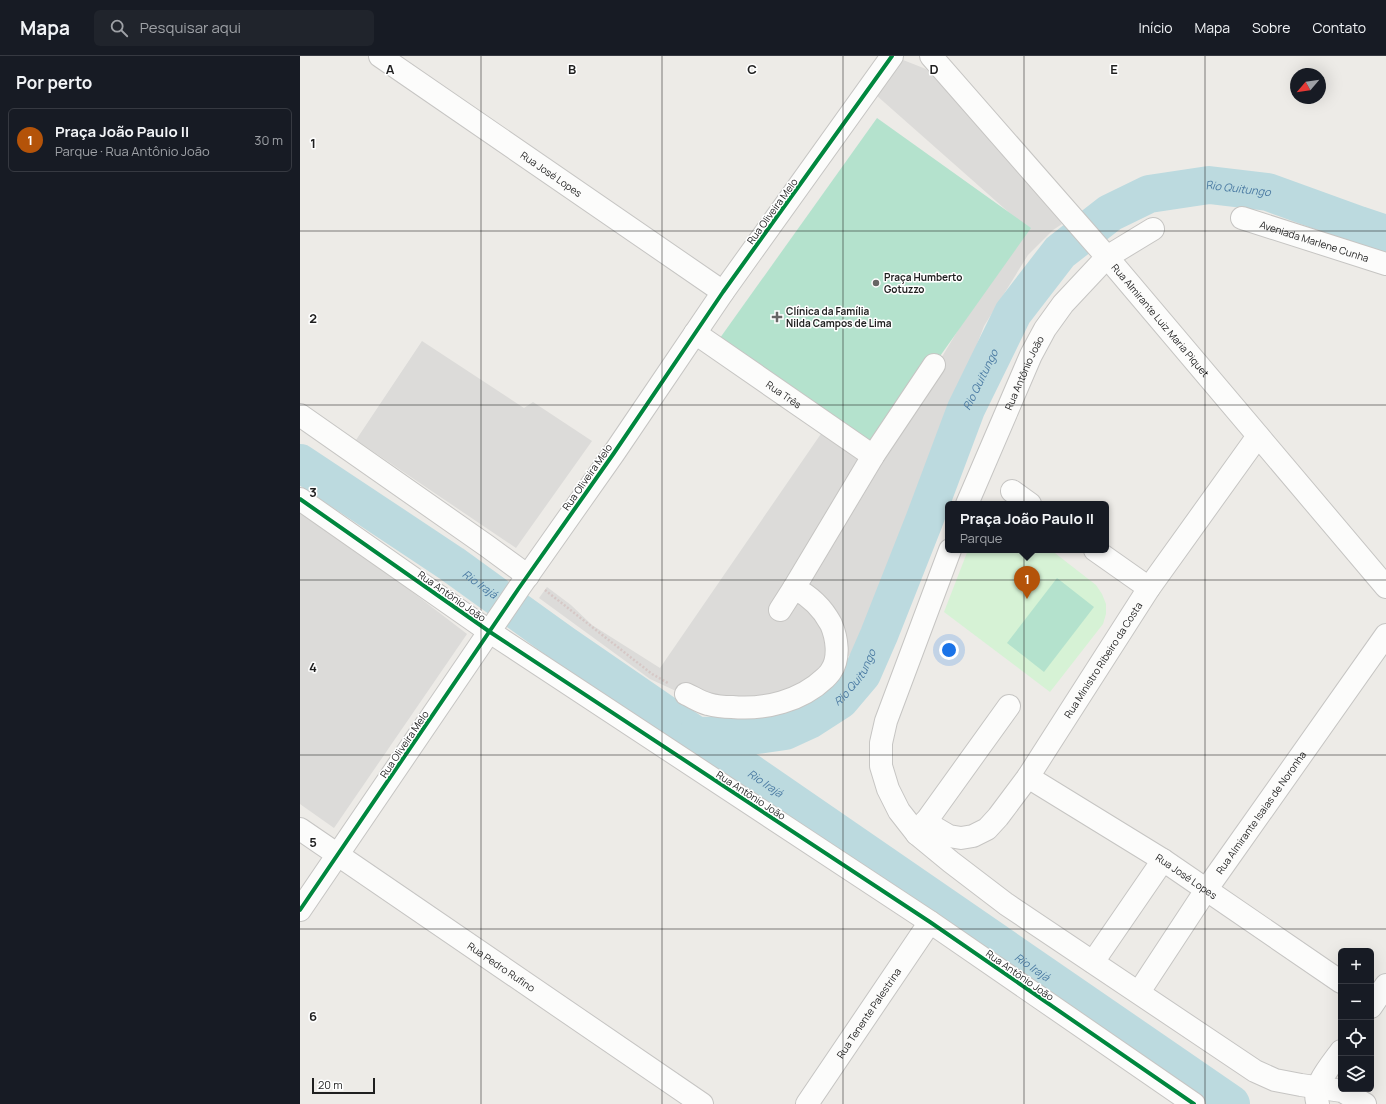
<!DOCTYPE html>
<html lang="pt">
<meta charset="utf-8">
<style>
body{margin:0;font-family:Manrope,sans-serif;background:#20242c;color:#f1f3f6}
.controls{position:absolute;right:12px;bottom:12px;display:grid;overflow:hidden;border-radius:6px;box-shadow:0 4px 16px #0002}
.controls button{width:36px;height:36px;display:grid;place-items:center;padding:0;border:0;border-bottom:1px solid #363941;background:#171b24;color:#f1f3f6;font:20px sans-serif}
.compass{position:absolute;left:990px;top:12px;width:36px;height:36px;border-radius:50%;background:#171b24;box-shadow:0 4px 16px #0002;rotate:241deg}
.scale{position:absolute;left:12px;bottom:10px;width:63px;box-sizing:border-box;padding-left:4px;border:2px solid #1f1f1f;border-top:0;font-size:11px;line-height:14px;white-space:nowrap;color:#1f1f1f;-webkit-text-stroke:3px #fff;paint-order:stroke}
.you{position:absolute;left:649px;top:594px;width:14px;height:14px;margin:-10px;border:3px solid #fff;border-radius:50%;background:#1a73e8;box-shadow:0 0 0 6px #1a73e833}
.badge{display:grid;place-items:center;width:26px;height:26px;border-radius:50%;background:#b45309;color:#fff;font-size:13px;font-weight:700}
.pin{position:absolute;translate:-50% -33px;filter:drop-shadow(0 1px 2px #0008)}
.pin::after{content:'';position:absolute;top:21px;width:14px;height:12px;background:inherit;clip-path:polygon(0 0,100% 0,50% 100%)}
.popup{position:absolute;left:645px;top:445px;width:164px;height:52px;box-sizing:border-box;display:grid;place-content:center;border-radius:6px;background:#171b24;filter:drop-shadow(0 1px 3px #0005);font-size:13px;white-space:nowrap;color:#9ea1a6}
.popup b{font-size:15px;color:#f1f3f6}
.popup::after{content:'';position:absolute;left:50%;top:100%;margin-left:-8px;border:8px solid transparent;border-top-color:#171b24}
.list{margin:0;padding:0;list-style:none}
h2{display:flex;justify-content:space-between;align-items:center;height:52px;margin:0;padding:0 16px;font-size:17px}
h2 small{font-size:13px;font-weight:400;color:#9ea1a6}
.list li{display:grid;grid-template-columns:26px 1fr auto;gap:12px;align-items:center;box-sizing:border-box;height:64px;margin:0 8px 8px;padding:0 8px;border:1px solid #363941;border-radius:6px}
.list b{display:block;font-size:15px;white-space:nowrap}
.list p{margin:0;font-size:13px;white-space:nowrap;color:#9ea1a6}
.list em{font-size:13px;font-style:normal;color:#9ea1a6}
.icon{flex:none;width:22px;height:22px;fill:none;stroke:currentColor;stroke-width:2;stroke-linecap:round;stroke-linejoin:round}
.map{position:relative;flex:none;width:1086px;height:1048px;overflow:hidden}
header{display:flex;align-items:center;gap:24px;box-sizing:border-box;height:56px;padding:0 20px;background:#171b24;border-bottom:1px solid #363941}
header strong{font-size:19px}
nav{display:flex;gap:22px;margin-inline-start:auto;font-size:14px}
.search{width:280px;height:36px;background:#20242c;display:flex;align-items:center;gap:10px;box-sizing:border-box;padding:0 14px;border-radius:6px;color:#9ea1a6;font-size:15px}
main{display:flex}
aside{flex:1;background:#171b24}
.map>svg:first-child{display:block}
</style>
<header>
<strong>Mapa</strong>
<div class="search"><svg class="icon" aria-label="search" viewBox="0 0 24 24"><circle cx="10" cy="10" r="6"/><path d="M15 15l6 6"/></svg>Pesquisar aqui</div>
<nav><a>Início</a><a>Mapa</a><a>Sobre</a><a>Contato</a></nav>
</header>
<main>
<aside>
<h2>Por perto<small></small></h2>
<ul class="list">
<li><span class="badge">1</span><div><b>Praça João Paulo II</b><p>Parque · Rua Antônio João</p></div><em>30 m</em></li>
</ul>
</aside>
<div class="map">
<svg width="1086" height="1048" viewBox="0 0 1086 1048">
<rect width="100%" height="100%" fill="#edebe7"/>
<g fill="#dcdbd9">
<polygon points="598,2 626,13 658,43 712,103 762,168 753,174 728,199 684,270 663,325 621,442 564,587 521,623 478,646 389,641 350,623 239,542 247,531 271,549 292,569 360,612 527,369 578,407 722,168 576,39"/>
<polygon points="122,285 224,352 233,346 292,385 216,492 56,384"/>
<polygon points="0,450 167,578 34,772 0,748"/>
</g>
<polygon fill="#d6f2d5" points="668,494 751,494 796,529 802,538 806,548 806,558 803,568 750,636 644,556"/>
<g fill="#b4e2cd">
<polygon points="577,62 731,172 574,393 420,282"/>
<polygon points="757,522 794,551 744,616 707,587"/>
</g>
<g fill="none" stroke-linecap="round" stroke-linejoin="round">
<g stroke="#bcdadf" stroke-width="38">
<path id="s1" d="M 0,407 L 152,508 L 263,588 L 931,1048"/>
<path id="s2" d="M 396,680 L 457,679 L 485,675 L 509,664 L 540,644 L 562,618 L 579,579 L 624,465 L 666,353 L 713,257 L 760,196 L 810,157 L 849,138 L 909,129 L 968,136 L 1059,169 L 1086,178"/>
</g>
<g stroke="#c6c5c3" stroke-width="24">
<g id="minor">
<path id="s3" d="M 80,0 L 423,236"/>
<path id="s4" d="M 631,0 L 807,201 L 1086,531"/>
<path id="s5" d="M 942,162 L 1086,208"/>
<path id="s6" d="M 395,277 L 573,400"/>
<polyline points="0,359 187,490 228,520"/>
<polyline points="712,435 730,448"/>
<polyline points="0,443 190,576 630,866 894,1048"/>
<path id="s7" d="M 667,448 L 731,299 L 745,273 L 763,248 L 807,201 L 853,173"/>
<polyline points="650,494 586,665 581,687 581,710 588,733 599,755 617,778 651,806 706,848 955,1015 975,1024 1001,1029 1042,1035 1065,1048"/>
<polyline points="795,494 849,532"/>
<polyline points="494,532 573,400 634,309"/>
<path d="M 386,638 C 393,641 400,646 408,648 C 415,650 424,651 432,651 C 465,654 501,645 525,622 C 527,620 530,617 531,615 C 540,602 537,582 531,568 C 523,553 510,540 494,532 L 480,554"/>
<path id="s8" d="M 728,721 L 863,804 L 1041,926"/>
<path id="s9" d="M 625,766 L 649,780 L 661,782 L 673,780 L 687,773 L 698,761 L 728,721 L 849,532 L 958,380"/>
<path id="s10" d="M 0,773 L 402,1048"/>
<polyline points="617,778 709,650"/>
<polyline points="0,854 219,532 314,397 423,236 592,0"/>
<polyline points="793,906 863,804"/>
<path id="s11" d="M 839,936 L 906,834 L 1086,579"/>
<polyline points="1071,951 1086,929"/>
<path id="s12" d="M 507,1048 L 630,866"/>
<path d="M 1018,1048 C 1010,1032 1032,1008 1041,995"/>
</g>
</g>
<polyline stroke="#d6c8c6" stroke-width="2.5" stroke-dasharray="2 2" stroke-linecap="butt" points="245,534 352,618 368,627"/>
<use href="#minor" stroke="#fcfcfb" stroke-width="22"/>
<g stroke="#fff" stroke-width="6">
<g id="cycleway">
<polyline points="0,443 190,576 630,866 894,1048"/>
<polyline points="0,854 219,532 314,397 423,236 592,0"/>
</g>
</g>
<use href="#cycleway" stroke="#00873e" stroke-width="4"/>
</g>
<path fill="none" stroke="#1f1f1f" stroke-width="1" stroke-opacity="0.55" d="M 181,0 L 181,1048M 362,0 L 362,1048M 543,0 L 543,1048M 724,0 L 724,1048M 905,0 L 905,1048M 0,175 L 1086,175M 0,349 L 1086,349M 0,524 L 1086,524M 0,699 L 1086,699M 0,873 L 1086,873"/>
<g fill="#676665" stroke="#fff" stroke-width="1.5">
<circle cx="576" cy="227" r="4"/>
<path d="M475 255h4v4h4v4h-4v4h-4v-4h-4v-4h4z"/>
</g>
<g text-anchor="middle" stroke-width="3" stroke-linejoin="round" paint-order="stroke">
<g font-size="10" fill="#1f1f1f" stroke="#fff">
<text dy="4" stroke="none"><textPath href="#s3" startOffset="208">Rua José Lopes</textPath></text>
<text transform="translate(472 155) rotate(-54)" y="4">Rua Oliveira Melo</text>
<text dy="4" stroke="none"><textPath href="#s5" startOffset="76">Aveniada Marlene Cunha</textPath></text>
<text dy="4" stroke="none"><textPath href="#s4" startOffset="350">Rua Almirante Luiz Maria Piquet</textPath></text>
<text dy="4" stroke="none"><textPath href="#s7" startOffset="143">Rua Antônio João</textPath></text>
<text dy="4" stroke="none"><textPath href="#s6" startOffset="108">Rua Três</textPath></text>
<text transform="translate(287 421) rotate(-55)" y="4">Rua Oliveira Melo</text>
<text transform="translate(152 540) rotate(35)" y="4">Rua Antônio João</text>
<text dy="4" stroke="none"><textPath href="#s9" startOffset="273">Rua Ministro Ribeiro da Costa</textPath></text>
<text transform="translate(104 688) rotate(-56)" y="4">Rua Oliveira Melo</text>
<text transform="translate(451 739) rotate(33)" y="4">Rua Antônio João</text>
<text dy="4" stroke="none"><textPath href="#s11" startOffset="217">Rua Almirante Isaias de Noronha</textPath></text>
<text dy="4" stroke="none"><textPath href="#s8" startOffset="187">Rua José Lopes</textPath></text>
<text dy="4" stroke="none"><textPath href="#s10" startOffset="244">Rua Pedro Rufino</textPath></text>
<text transform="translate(720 919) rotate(35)" y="4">Rua Antônio João</text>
<text dy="4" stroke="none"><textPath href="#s12" startOffset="110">Rua Tenente Palestrina</textPath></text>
</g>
<g font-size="10" font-weight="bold" fill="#1f1f1f" stroke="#fff" text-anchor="start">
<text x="584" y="225">Praça Humberto<tspan x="584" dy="12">Gotuzzo</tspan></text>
<text x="486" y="259">Clínica da Família<tspan x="486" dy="12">Nilda Campos de Lima</tspan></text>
</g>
<g font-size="11" font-style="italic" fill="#4b7ba3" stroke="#fff">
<text dy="4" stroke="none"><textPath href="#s2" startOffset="852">Rio Quitungo</textPath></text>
<text dy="4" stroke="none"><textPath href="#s2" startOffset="504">Rio Quitungo</textPath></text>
<text dy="4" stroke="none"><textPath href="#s1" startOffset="217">Rio Irajá</textPath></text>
<text dy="4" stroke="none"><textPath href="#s2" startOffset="180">Rio Quitungo</textPath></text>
<text dy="4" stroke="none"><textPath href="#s1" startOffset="565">Rio Irajá</textPath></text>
<text dy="4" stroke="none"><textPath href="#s1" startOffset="889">Rio Irajá</textPath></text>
</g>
</g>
<g font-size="13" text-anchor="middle" font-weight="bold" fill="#1f1f1f" stroke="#fff" stroke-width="3" stroke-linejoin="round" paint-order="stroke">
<text x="90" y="18">A</text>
<text x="272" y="18">B</text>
<text x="452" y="18">C</text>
<text x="634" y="18">D</text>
<text x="814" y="18">E</text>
<text x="13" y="92">1</text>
<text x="13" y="267">2</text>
<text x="13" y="441">3</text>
<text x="13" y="616">4</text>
<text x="13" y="791">5</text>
<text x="13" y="965">6</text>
</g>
</svg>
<div class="controls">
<button>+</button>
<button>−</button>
<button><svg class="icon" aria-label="locate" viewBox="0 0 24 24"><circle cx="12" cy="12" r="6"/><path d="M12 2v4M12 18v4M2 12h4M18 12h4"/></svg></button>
<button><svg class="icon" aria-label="layers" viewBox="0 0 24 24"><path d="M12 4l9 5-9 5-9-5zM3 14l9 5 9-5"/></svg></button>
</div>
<svg class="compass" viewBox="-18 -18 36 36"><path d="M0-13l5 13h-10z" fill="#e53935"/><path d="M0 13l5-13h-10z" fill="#9ea1a6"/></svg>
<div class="scale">20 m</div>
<div class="you"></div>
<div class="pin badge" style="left:727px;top:543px">1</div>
<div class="popup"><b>Praça João Paulo II</b>Parque</div>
</div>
</main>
